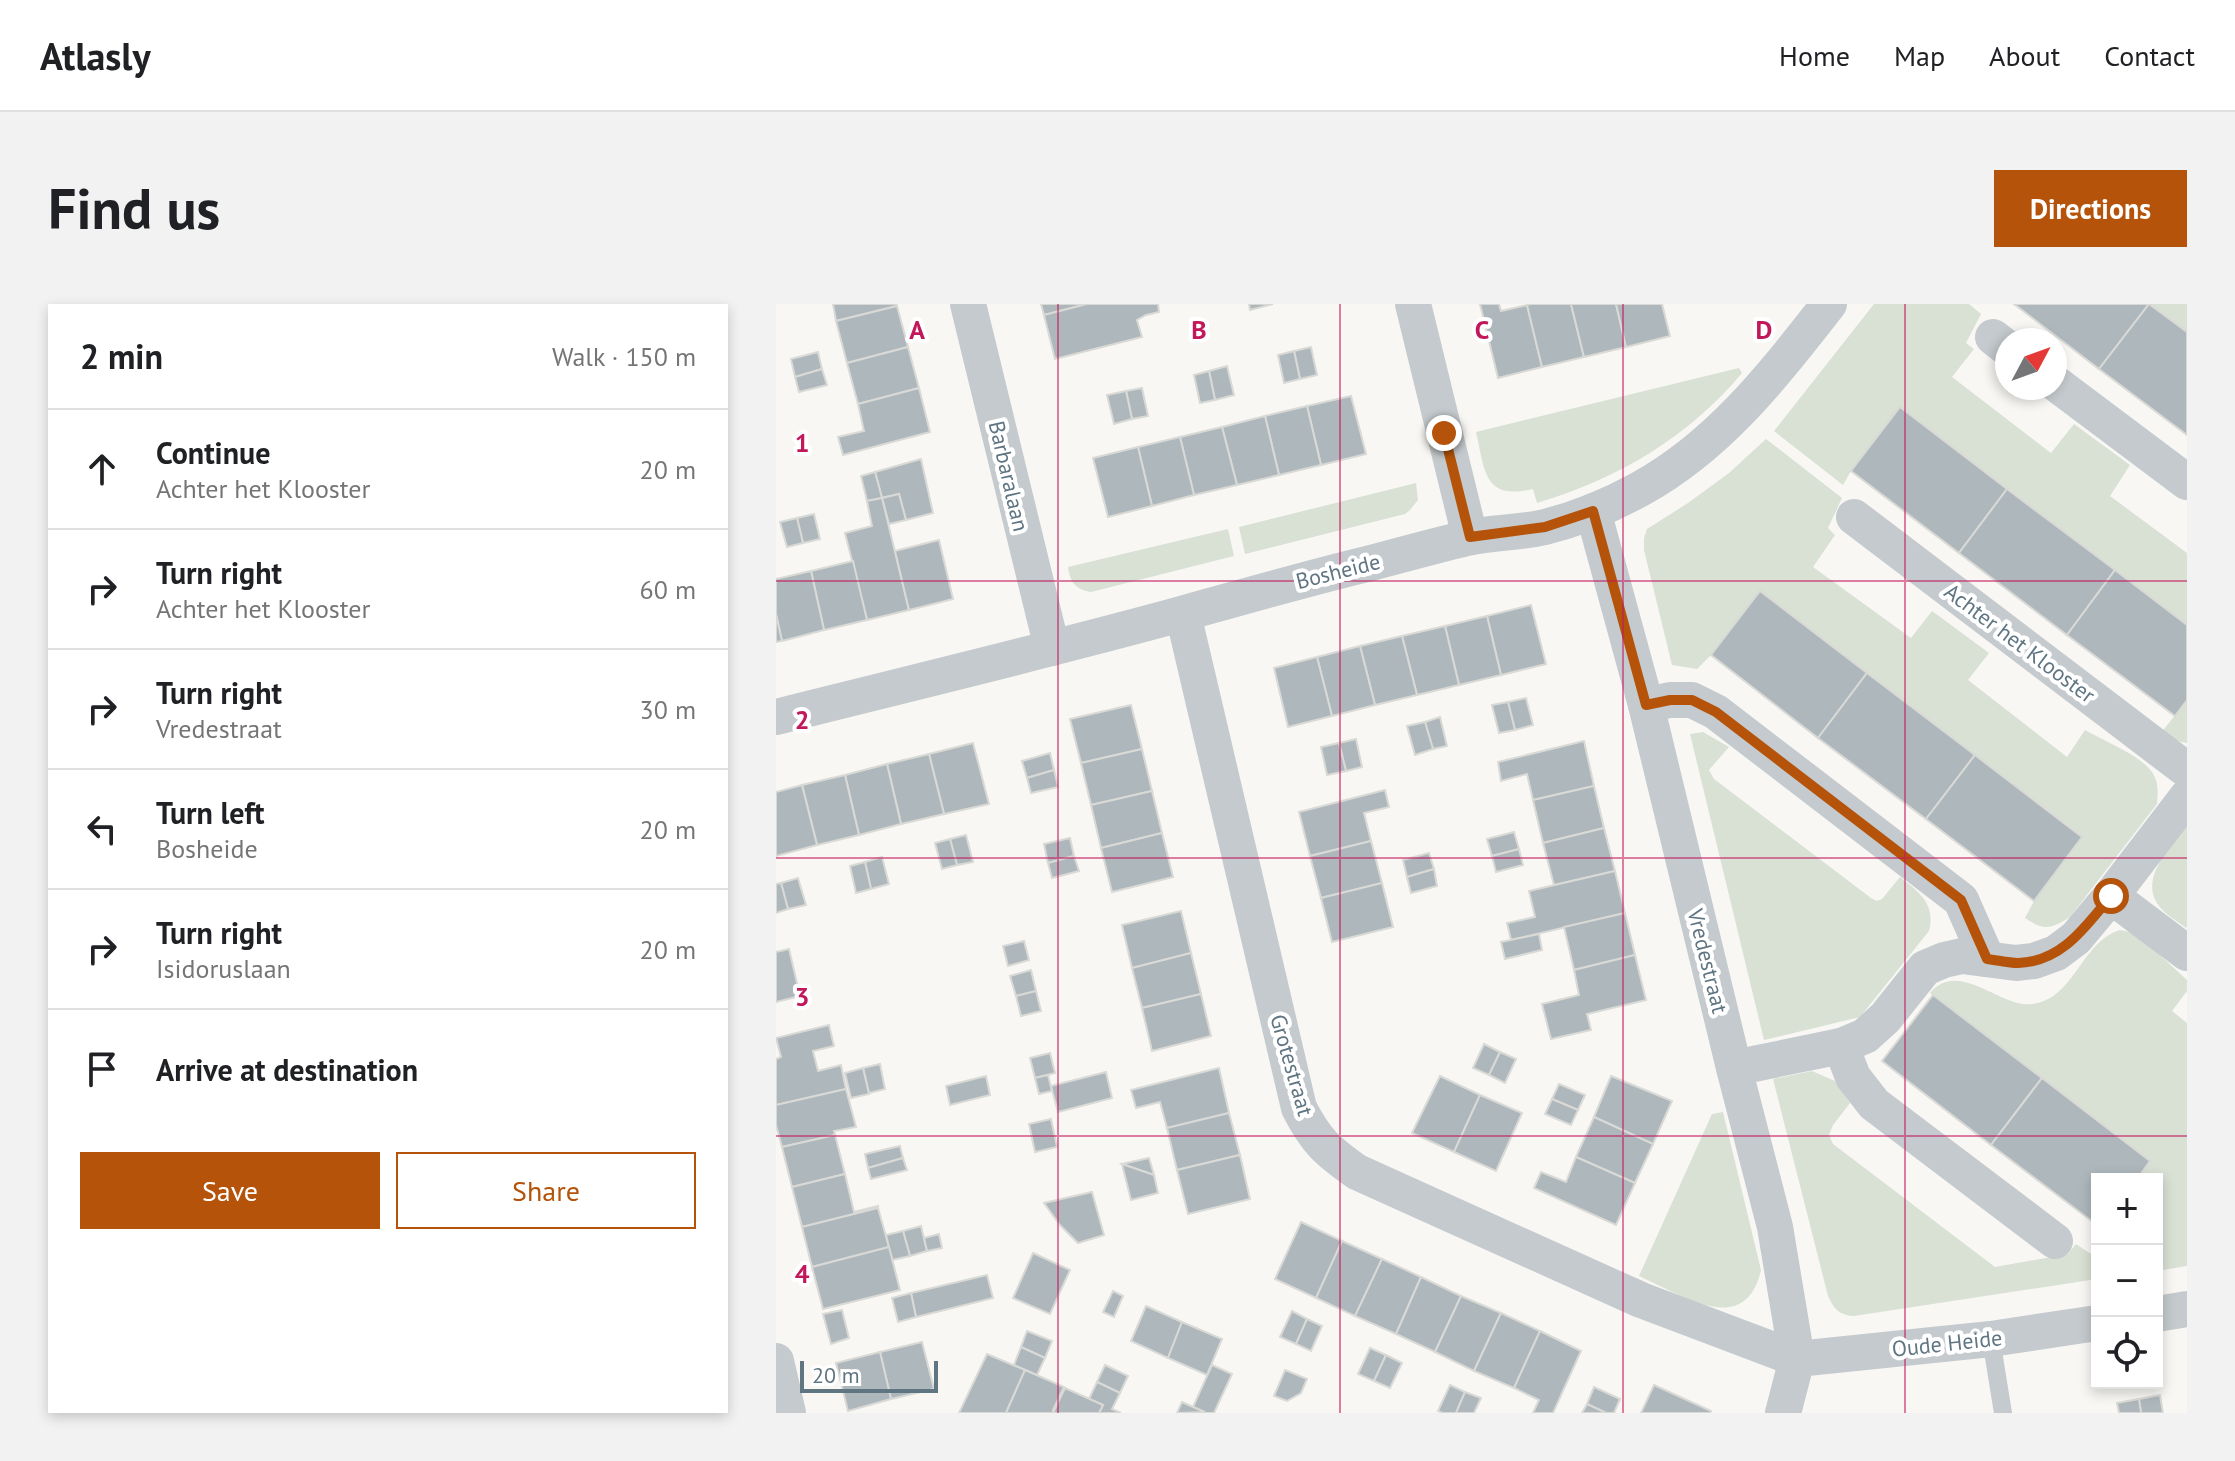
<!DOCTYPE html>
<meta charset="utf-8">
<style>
body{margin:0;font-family:"PT Sans",sans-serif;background:#f2f2f2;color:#202124}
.controls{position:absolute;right:24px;bottom:24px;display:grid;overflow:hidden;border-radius:0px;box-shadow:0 4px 12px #0003}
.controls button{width:72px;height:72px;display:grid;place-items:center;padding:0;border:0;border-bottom:2px solid #e0e0e0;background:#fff;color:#202124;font:40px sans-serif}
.compass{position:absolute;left:1219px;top:24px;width:72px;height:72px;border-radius:50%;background:#fff;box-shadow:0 4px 12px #0003;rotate:49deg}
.scale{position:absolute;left:24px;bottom:20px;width:138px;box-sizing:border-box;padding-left:8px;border:4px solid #5f7582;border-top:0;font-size:22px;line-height:28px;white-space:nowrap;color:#5f7582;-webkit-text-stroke:6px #fff;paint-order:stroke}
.stop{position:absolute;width:24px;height:24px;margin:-18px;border:6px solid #b45309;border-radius:50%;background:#fff}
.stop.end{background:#b45309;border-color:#fff;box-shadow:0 2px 8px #0008}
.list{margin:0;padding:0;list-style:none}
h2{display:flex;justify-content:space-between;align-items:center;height:104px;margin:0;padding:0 32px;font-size:34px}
h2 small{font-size:26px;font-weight:400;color:#757577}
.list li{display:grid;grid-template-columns:52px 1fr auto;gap:24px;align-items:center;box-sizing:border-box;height:120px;padding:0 32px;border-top:2px solid #e0e0e0}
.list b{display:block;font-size:30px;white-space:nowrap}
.list p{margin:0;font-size:26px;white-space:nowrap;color:#757577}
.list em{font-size:26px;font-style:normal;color:#757577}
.actions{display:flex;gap:16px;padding:24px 32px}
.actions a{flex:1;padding:18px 0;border:2px solid #b45309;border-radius:0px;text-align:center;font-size:28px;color:#b45309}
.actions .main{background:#b45309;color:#fff}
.icon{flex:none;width:44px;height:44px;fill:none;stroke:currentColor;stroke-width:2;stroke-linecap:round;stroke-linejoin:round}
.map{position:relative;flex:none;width:1411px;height:1109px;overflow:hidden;border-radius:0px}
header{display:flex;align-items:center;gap:48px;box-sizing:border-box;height:112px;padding:0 40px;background:#fff;border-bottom:2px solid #e0e0e0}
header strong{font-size:38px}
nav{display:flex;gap:44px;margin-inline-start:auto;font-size:28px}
.intro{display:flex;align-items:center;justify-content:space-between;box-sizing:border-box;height:192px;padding:0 48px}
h1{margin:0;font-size:56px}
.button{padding:20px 36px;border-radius:0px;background:#b45309;color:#fff;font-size:28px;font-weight:700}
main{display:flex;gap:48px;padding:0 48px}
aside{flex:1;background:#fff;border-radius:0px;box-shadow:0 4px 12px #0003}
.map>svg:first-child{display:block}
</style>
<header>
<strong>Atlasly</strong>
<nav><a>Home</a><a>Map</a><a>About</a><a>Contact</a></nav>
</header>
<div class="intro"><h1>Find us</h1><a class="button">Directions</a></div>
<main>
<aside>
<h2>2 min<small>Walk · 150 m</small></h2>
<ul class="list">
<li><svg class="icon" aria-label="ahead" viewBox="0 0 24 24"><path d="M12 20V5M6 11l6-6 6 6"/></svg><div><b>Continue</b><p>Achter het Klooster</p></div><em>20 m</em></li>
<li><svg class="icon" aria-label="right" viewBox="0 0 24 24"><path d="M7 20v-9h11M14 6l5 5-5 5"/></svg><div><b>Turn right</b><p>Achter het Klooster</p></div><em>60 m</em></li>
<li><svg class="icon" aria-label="right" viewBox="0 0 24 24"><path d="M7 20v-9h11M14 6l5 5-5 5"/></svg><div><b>Turn right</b><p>Vredestraat</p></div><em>30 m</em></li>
<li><svg class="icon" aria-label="left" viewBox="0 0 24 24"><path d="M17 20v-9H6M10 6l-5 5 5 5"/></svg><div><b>Turn left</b><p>Bosheide</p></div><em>20 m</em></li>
<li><svg class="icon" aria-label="right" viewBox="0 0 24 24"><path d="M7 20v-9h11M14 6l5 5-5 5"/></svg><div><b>Turn right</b><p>Isidoruslaan</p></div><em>20 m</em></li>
<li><svg class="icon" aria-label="arrive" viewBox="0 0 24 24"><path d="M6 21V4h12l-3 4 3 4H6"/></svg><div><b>Arrive at destination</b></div></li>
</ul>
<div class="actions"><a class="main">Save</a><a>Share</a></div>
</aside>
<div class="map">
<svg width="1411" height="1109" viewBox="0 0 1411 1109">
<rect width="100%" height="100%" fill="#f8f7f4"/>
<g fill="#d9e0d4">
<polygon points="1098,0 1193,0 1205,10 1190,39 1198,45 1176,73 1275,149 1298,120 1354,161 1334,192 1411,249 1411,321 1124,103 1075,167 1067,181 998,127"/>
<polygon points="1374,0 1411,0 1411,28"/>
<path d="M 963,64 L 966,69 C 912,134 841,175 761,199 L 757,185 C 707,197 709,166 700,128 Z"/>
<path d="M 990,135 L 1066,194 L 1052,224 L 1059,231 L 1037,263 L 1135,334 L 1156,307 L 1213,349 L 1192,376 L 1291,453 L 1309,426 C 1328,437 1364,451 1376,468 C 1383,478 1382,489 1381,500 L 1294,613 C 1275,625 1268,627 1249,614 L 1258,597 L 1306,532 L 984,287 L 935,351 L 921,365 L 896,361 L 868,246 L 868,234 L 871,225 L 912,199 L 953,169 Z"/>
<polygon points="640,179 642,196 634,206 629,210 469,250 463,223"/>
<path d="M 452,225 L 458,252 L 315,288 C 300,286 294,278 292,263 Z"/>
<polygon points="1411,396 1411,439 1405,438 1385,429"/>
<path d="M 927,428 L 953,443 L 933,466 L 938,475 L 1095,594 L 1101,597 L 1106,595 L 1124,573 C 1143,588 1160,600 1153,627 L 1084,713 L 988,736 L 914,430 Z"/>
<path d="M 1411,522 L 1411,622 L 1410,624 C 1400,616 1388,610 1381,599 C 1364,572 1396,542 1411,522 Z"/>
<path d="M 1344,626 L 1354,628 L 1363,632 L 1411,676 L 1411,687 L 1396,707 L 1411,719 L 1411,962 L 1381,967 L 1381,875 L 1361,875 L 1374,857 L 1154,689 C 1183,654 1225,705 1257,700 C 1299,694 1305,638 1344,626 Z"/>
<path d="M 1036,767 L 1059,777 L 1074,799 L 1057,821 L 1053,831 L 1057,840 L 1219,963 L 1292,950 L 1300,940 L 1321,954 L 1321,975 L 1078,1012 C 1063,1011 1058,1005 1052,992 L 997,775 Z"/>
<path d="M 947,808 L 985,966 C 969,1036 904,990 863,972 L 936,810 Z"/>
</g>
<g fill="#adb7bc" stroke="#d9d9d6" stroke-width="2">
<polygon points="57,0 120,0 121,2 60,17"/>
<polygon points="265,0 311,0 268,11"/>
<polygon points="311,0 382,0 383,8 370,11 361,16 366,33 279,55 268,11"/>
<polygon points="473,0 497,0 474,6"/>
<polygon points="704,0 723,0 725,7 751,1 766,63 722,74"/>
<polygon points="755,0 795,0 808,53 766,63 751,1"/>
<polygon points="795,0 840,0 850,43 808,53"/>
<polygon points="840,0 886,0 894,32 850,43"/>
<polygon points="1238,0 1373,0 1323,65"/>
<polygon points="1373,0 1411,28 1411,131 1323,65"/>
<polygon points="121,2 132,43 71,59 60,17"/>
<polygon points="132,43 143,84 82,100 71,59"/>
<polygon points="535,43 541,71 524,75 518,47"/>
<polygon points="518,47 524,75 508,79 502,51"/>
<polygon points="42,48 46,65 19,73 15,55"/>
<polygon points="451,62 458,91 439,96 433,67"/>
<polygon points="46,65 51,81 23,88 19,73"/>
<polygon points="433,67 439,96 424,99 418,71"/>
<polygon points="143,84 154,128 67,151 62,133 88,127 82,100"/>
<polygon points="366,84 372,112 356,115 350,87"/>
<polygon points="350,87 356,115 338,120 331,91"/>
<polygon points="575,92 590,150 545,161 531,102"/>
<polygon points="531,102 545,161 503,171 489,112"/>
<polygon points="1124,103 1231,185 1183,249 1075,167"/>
<polygon points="489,112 503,171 461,181 446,123"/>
<polygon points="446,123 461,181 418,191 404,133"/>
<polygon points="404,133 418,191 376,202 362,143"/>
<polygon points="362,143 376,202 332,213 317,154"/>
<polygon points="145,155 157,209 130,216 123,190 106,194 99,168"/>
<polygon points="99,168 106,194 91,197 85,172"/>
<polygon points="1231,185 1339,266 1291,331 1183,249"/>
<polygon points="123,190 130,216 113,220 106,194"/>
<polygon points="106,194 133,306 91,316 69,229 96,222 91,197"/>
<polygon points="38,210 44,235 27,239 21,214"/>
<polygon points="21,214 27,239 11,243 4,218"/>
<polygon points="163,236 177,295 133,306 119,247"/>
<polygon points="77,257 91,316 48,326 35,267"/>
<polygon points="1339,266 1411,321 1411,396 1399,412 1291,331"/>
<polygon points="35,267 48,326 6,337 0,310 0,275"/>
<polygon points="984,287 1091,369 1042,434 935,351"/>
<polygon points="755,301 770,360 725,371 711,312"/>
<polygon points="0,310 6,337 0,338"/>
<polygon points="711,312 725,371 683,381 669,322"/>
<polygon points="669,322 683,381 641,391 626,332"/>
<polygon points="626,332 641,391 599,401 584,342"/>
<polygon points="584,342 599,401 556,412 541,353"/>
<polygon points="541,353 556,412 512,423 498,364"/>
<polygon points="1091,369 1199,451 1150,515 1042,434"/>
<polygon points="750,394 757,421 739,426 732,398"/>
<polygon points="732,398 739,426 723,429 716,401"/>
<polygon points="355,401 366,445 305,459 294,415"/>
<polygon points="664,413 671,442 657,445 649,418"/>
<polygon points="649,418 657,445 639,451 631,422"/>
<polygon points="580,435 586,463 570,467 563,439"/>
<polygon points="808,437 818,482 757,496 751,470 725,477 722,458"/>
<polygon points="197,439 213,500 168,510 153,450"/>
<polygon points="563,439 570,467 551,471 545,443"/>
<polygon points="366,445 376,487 315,501 305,459"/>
<polygon points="274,449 278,466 251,474 246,457"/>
<polygon points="153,450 168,510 125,520 111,460"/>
<polygon points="1199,451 1306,533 1258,597 1150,515"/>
<polygon points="111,460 125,520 83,531 69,471"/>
<polygon points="278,466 282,483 255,489 251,474"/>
<polygon points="69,471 83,531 41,541 26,481"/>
<polygon points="26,481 41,541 0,552 0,488"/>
<polygon points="818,482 828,524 767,539 757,496"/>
<polygon points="609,486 613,503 588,509 595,537 534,552 523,508"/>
<polygon points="376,487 386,529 325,544 315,501"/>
<polygon points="828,524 839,567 778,581 767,539"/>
<polygon points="738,528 743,545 716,552 711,535"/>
<polygon points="386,529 397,573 336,588 325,544"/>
<polygon points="190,531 197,558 181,561 174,535"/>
<polygon points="294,534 298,552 272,559 268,540"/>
<polygon points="174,535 181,561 166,565 159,539"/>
<polygon points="595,537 606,579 545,594 534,552"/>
<polygon points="743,545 747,561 720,568 716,552"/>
<polygon points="653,549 658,565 631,573 627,556"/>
<polygon points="298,552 303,567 276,574 272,559"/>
<polygon points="106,553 113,580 95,585 89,558"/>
<polygon points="89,558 95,585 80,589 74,562"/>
<polygon points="658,565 661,582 635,589 631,573"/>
<polygon points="839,567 849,609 735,636 731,619 759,613 753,587"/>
<polygon points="22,574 30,601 12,605 5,579"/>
<polygon points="5,579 12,605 0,609 0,580"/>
<polygon points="606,579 617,623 556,638 545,594"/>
<polygon points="405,607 415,649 356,664 346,621"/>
<polygon points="849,609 859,651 798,666 788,623"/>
<polygon points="763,630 766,646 729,655 725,638"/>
<polygon points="248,637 253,656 232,662 227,642"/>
<polygon points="13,645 24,692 0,698 0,648"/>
<polygon points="415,649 425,690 366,704 356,664"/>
<polygon points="859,651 870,696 811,710 815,726 775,735 766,700 803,691 798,666"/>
<polygon points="255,666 260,687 240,692 234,672"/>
<polygon points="260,687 265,707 245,712 240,692"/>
<polygon points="425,690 435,732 376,747 366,704"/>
<polygon points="1157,691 1266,774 1215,841 1106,757"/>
<polygon points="53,721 58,742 37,747 42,767 65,761 70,785 0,801 0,755 5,753 0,734"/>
<polygon points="708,740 724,748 713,771 697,764"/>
<polygon points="724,748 740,755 729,779 713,771"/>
<polygon points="274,749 279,769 259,774 254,754"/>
<polygon points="104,760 109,785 93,789 87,764"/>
<polygon points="87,764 93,790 75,794 69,769"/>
<polygon points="443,764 453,809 391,824 384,798 360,804 355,786"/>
<polygon points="330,768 336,794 282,808 275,782"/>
<polygon points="272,771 276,787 263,790 259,774"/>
<polygon points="210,772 214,791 174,801 170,782"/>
<polygon points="664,772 704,791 678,848 636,829"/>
<polygon points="835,772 896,797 877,840 818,813"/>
<polygon points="1266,774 1374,857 1361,875 1321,875 1321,921 1215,841"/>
<polygon points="783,780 809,791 802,806 776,795"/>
<polygon points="70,785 80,823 58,827 59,831 6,843 0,821 0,801"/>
<polygon points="704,791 746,809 720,867 678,848"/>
<polygon points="776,795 802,806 795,821 769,810"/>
<polygon points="453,809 464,851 401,866 391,824"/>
<polygon points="818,813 877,840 859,879 800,853"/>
<polygon points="275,815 281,843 259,848 253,820"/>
<polygon points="59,831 69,870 16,883 6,843"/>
<polygon points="124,842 127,854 92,864 89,850"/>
<polygon points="464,851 474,895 412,910 401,866"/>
<polygon points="800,853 859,879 840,921 758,884 765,868 790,878"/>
<polygon points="127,854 131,866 95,875 92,864"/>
<polygon points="373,854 378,871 346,860"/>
<polygon points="346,860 378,871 382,889 355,896"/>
<polygon points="69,870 78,908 102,902 102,904 26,923 16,883"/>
<polygon points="316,888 328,931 302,939 284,921 268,899"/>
<polygon points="102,904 113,943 36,963 26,923"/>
<polygon points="525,918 566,937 540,994 499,975"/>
<polygon points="145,922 151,947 134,952 127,927"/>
<polygon points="127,927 134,952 116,956 110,931"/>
<polygon points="163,930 166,944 151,947 148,934"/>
<polygon points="566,937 606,955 579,1012 540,994"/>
<polygon points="113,943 124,986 47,1005 36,963"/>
<polygon points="257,949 294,966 274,1010 237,994"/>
<polygon points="606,955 645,973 620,1030 579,1012"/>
<polygon points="211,971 217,994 140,1013 135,989"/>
<polygon points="645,973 685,992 659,1048 620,1030"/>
<polygon points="337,987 347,992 338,1013 327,1008"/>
<polygon points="135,989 140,1013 122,1018 116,994"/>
<polygon points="685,992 725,1009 698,1067 659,1048"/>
<polygon points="370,1002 406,1018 392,1054 355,1037"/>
<polygon points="66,1006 73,1034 55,1040 47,1010"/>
<polygon points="516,1007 531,1015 520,1040 504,1033"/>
<polygon points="725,1009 764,1027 738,1084 698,1067"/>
<polygon points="531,1015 546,1022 535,1047 520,1040"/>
<polygon points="406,1018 446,1035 431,1071 392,1054"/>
<polygon points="251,1027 276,1037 269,1054 245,1043"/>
<polygon points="764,1027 805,1047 777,1109 757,1109 763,1096 738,1084"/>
<polygon points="146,1038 158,1085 115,1095 104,1048"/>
<polygon points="245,1043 269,1054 261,1071 238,1061"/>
<polygon points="594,1044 610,1051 598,1077 582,1070"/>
<polygon points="104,1048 115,1095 72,1107 60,1059"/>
<polygon points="211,1050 249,1066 230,1109 183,1109"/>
<polygon points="610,1051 626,1059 614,1084 598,1077"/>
<polygon points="329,1061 352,1072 344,1089 321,1078"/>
<polygon points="436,1061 456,1070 438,1109 429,1109 417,1103"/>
<polygon points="249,1066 288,1083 277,1106 277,1109 230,1109"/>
<polygon points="509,1066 531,1075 525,1089 511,1097 498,1092"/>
<polygon points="321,1078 344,1089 336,1105 345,1109 323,1109 327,1101 313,1095"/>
<polygon points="674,1081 689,1088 680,1109 667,1109 662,1107"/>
<polygon points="878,1081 935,1107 934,1109 865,1109"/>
<polygon points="818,1083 844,1095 838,1109 830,1109 811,1100"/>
<polygon points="289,1084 327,1101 323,1109 277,1109"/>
<polygon points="689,1088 705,1094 698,1109 680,1109"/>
<polygon points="1384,1091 1387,1109 1365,1109 1363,1095"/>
<polygon points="1363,1095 1365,1109 1343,1109 1341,1099"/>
<polygon points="406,1098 417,1103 429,1108 401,1109"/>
<polygon points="811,1100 830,1109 806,1109"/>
</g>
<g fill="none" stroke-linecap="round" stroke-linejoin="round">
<polyline stroke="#c4cacd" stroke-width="18" points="1215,1035 1227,1109"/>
<g stroke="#c4cacd" stroke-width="36">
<polyline points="192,0 276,344"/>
<polyline points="637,0 694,233"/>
<polyline points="1217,33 1231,44"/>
<polyline points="1279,79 1411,178"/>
<polyline points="817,207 870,401 958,764 999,923 1021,1055 1007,1109"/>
<polyline points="1078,213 1411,466"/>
<path d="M 407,310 L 523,804 C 540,837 551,847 581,868 L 865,996 L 1021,1055 L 1215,1035 L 1321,1019"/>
<polyline points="870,401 894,396 916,396 940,408 1185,596 1211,655"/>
<path d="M 0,413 C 135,379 270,347 405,310 C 467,293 529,275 591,260 C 625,251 658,242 691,234 C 717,228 743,229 769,223 C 801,215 835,201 864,185 C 944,141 998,70 1053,0"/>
<polyline points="1335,592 1411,649"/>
<polyline points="1065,742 1077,773 1098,800 1279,937"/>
<polyline points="958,764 1065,742 1089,732 1109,714 1149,664 1168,656 1186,652 1240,659 1258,657 1280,649 1300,634 1335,592 1411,493"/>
<polyline points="1381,1010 1411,1005"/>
<polyline points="0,1057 12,1109"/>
</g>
</g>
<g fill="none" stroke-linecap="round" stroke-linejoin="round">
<path stroke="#b45309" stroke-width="10" d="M 668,129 L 694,233 L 769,223 L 817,207 L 870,401 L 894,396 L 916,396 L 940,408 L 1185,596 L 1211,655 C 1221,656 1232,659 1242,659 C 1286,658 1310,622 1335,592"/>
</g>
<path fill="none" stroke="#c2185b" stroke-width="2" stroke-opacity="0.55" d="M 282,0 L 282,1109M 564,0 L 564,1109M 847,0 L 847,1109M 1129,0 L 1129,1109M 0,277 L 1411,277M 0,554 L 1411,554M 0,832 L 1411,832"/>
<g text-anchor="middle" stroke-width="8" stroke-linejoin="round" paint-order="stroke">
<g font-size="22" fill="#5f7582" stroke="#fff">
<text transform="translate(233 172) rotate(77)" y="8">Barbaralaan</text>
<text transform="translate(562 267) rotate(-14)" y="8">Bosheide</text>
<text transform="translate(1244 339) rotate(37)" y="8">Achter het Klooster</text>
<text transform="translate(932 657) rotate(76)" y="8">Vredestraat</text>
<text transform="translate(516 761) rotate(74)" y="8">Grotestraat</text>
<text transform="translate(1171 1039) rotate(-6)" y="8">Oude Heide</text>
</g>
</g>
<g font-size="26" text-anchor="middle" font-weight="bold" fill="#c2185b" stroke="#fff" stroke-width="8" stroke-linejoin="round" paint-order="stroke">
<text x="141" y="35">A</text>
<text x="423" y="35">B</text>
<text x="706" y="35">C</text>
<text x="988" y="35">D</text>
<text x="26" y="148">1</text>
<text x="26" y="425">2</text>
<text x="26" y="702">3</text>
<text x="26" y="979">4</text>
</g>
</svg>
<div class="controls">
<button>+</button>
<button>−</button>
<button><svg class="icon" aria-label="locate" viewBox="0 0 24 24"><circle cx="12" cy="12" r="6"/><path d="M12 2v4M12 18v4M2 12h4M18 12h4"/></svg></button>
</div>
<svg class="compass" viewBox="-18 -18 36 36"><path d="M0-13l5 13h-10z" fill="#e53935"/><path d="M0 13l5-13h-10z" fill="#757577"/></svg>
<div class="scale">20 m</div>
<div class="stop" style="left:1335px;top:592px"></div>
<div class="stop end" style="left:668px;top:129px"></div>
</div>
</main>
